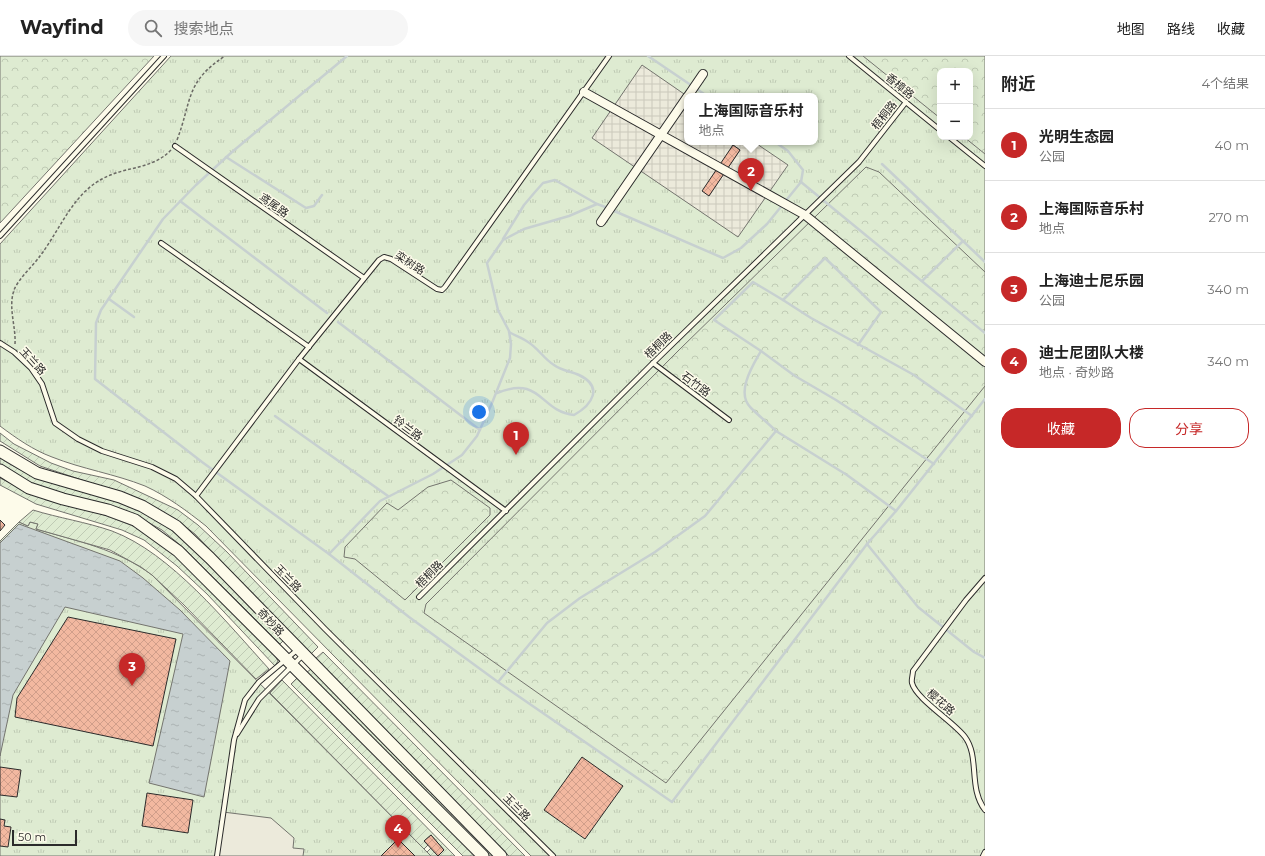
<!DOCTYPE html>
<html lang="zh">
<meta charset="utf-8">
<style>
body{margin:0;font-family:Montserrat,"Noto Sans SC",sans-serif;background:#f6f6f6;color:#222}
.controls{position:absolute;right:12px;top:12px;display:grid;overflow:hidden;border-radius:8px;box-shadow:0 4px 16px #0002}
.controls button{width:36px;height:36px;display:grid;place-items:center;padding:0;border:0;border-bottom:1px solid #e0e0e0;background:#fff;color:#222;font:20px sans-serif}
.scale{position:absolute;left:12px;bottom:10px;width:65px;box-sizing:border-box;padding-left:4px;border:2px solid #2b2b2b;border-top:0;font-size:11px;line-height:14px;white-space:nowrap;color:#2b2b2b;-webkit-text-stroke:3px #fdfbea;paint-order:stroke}
.you{position:absolute;left:479px;top:356px;width:14px;height:14px;margin:-10px;border:3px solid #fff;border-radius:50%;background:#1a73e8;box-shadow:0 0 0 6px #1a73e833}
.badge{display:grid;place-items:center;width:26px;height:26px;border-radius:50%;background:#c62828;color:#fff;font-size:13px;font-weight:700}
.pin{position:absolute;translate:-50% -33px;filter:drop-shadow(0 1px 2px #0008)}
.pin::after{content:'';position:absolute;top:21px;width:14px;height:12px;background:inherit;clip-path:polygon(0 0,100% 0,50% 100%)}
.popup{position:absolute;left:684px;top:37px;width:134px;height:52px;box-sizing:border-box;display:grid;place-content:center;border-radius:8px;background:#fff;filter:drop-shadow(0 1px 3px #0005);font-size:13px;white-space:nowrap;color:#767676}
.popup b{font-size:15px;color:#222}
.popup::after{content:'';position:absolute;left:50%;top:100%;margin-left:-8px;border:8px solid transparent;border-top-color:#fff}
.list{margin:0;padding:0;list-style:none}
h2{display:flex;justify-content:space-between;align-items:center;height:52px;margin:0;padding:0 16px;font-size:17px}
h2 small{font-size:13px;font-weight:400;color:#767676}
.list li{display:grid;grid-template-columns:26px 1fr auto;gap:12px;align-items:center;box-sizing:border-box;height:72px;padding:0 16px;border-top:1px solid #e0e0e0}
.list b{display:block;font-size:15px;white-space:nowrap}
.list p{margin:0;font-size:13px;white-space:nowrap;color:#767676}
.list em{font-size:13px;font-style:normal;color:#767676}
.actions{display:flex;gap:8px;padding:12px 16px}
.actions a{flex:1;padding:9px 0;border:1px solid #c62828;border-radius:16px;text-align:center;font-size:14px;color:#c62828}
.actions .main{background:#c62828;color:#fff}
.icon{flex:none;width:22px;height:22px;fill:none;stroke:currentColor;stroke-width:2;stroke-linecap:round;stroke-linejoin:round}
.map{position:relative;flex:none;width:985px;height:800px;overflow:hidden}
header{display:flex;align-items:center;gap:24px;box-sizing:border-box;height:56px;padding:0 20px;background:#fff;border-bottom:1px solid #e0e0e0}
header strong{font-size:19px}
nav{display:flex;gap:22px;margin-inline-start:auto;font-size:14px}
.search{width:280px;height:36px;background:#f6f6f6;display:flex;align-items:center;gap:10px;box-sizing:border-box;padding:0 14px;border-radius:22px;color:#767676;font-size:15px}
main{display:flex}
aside{flex:1;background:#fff}
.map>svg:first-child{display:block}
</style>
<header>
<strong>Wayfind</strong>
<div class="search"><svg class="icon" aria-label="search" viewBox="0 0 24 24"><circle cx="10" cy="10" r="6"/><path d="M15 15l6 6"/></svg>搜索地点</div>
<nav><a>地图</a><a>路线</a><a>收藏</a></nav>
</header>
<main>
<div class="map">
<svg width="985" height="800" viewBox="0 0 985 800">
<defs>
<pattern id="grass-tufts" width="24" height="20" patternUnits="userSpaceOnUse"><rect width="24" height="20" fill="#deebd1"/><path d="M3 7l-1-3M5 7V3M7 7l1-3M15 17l-1-3M17 17v-4M19 17l1-3" fill="none" stroke="#bfcab4"/></pattern>
<pattern id="forest-crowns" width="20" height="18" patternUnits="userSpaceOnUse"><rect width="20" height="18" fill="#deebd1"/><path d="M2 6a3 3 0 1 1 6 0M12 15a3 3 0 1 1 6 0" fill="none" stroke="#bfcab4"/></pattern>
<pattern id="garden-furrows" width="10" height="10" patternUnits="userSpaceOnUse"><rect width="10" height="10" fill="#deebd1"/><path d="M-1 1l2-2M0 10L10 0M9 11l2-2" fill="none" stroke="#bfcab4"/></pattern>
<pattern id="plaza-grid" width="8" height="8" patternUnits="userSpaceOnUse"><rect width="8" height="8" fill="#eceadb"/><path d="M0 4h8M4 0v8" fill="none" stroke="#cbc9bc"/></pattern>
<pattern id="water-ripples" width="26" height="14" patternUnits="userSpaceOnUse"><rect width="26" height="14" fill="#c7d0d0"/><path d="M2 4q2-2 4 0t4 0M15 11q2-2 4 0t4 0" fill="none" stroke="#abb3b3"/></pattern>
<pattern id="building-cross-hatch" width="8" height="8" patternUnits="userSpaceOnUse"><rect width="8" height="8" fill="#f2b8a0"/><path d="M0 0l8 8M0 8l8-8" fill="none" stroke="#d09e8a"/></pattern>
</defs>
<rect width="100%" height="100%" fill="#fdfbea"/>
<g fill="url(#grass-tufts)" stroke="#74746e" fill-rule="evenodd">
<path d="M 171,0 L 985,0 L 985,800 L 531,800 L 206,470 C 187,455 167,440 145,430 C 115,418 82,413 52,401 C 33,394 16,382 0,370 L 0,188 ZM 940,15 L 970,15 L 970,81 L 940,81 ZM 687,40 L 815,40 L 815,86 L 687,86 Z"/>
<path d="M 19,466 L 28,470 L 30,466 L 38,468 L 36,473 C 77,485 117,493 152,519 L 431,800 L 0,800 L 0,485 Z"/>
</g>
<g fill="url(#forest-crowns)" stroke="#74746e">
<polygon points="0,0 154,0 0,167"/>
<polygon points="863,0 985,0 985,98 964,81 970,81 970,15 940,15 940,62"/>
<polygon points="866,111 879,116 985,216 985,330 666,727 424,557 426,548 679,294"/>
<polygon points="451,424 490,452 490,459 405,544 355,503 344,501 345,491 387,447 398,454 428,431"/>
</g>
<g fill="url(#garden-furrows)" stroke="#74746e">
<polygon points="0,377 14,388 51,407 73,415 114,424 178,454 198,469 227,496 318,591 310,599 195,478 174,462 127,439 40,410 0,385"/>
<path d="M 0,402 C 45,432 92,433 139,454 C 173,470 198,497 224,523 C 244,543 264,564 284,584 L 280,588 L 185,493 L 162,474 L 131,457 L 40,432 L 0,409 Z"/>
<polygon points="0,422 47,444 96,456 141,473 171,493 276,601 278,605 275,610 207,538 177,510 144,484 122,474 36,448 0,429"/>
<path d="M 33,454 C 59,462 86,466 112,475 C 171,497 227,567 269,613 L 256,623 L 184,549 L 152,519 L 141,511 L 110,494 L 36,473 L 38,468 L 30,466 L 28,470 L 19,466 Z"/>
<polygon points="323,596 525,800 509,800 315,603"/>
<polygon points="311,613 496,800 488,800 306,617"/>
<polygon points="298,621 476,800 463,800 291,628"/>
<polygon points="282,624 455,800 431,800 427,796 431,792 438,800 444,794 431,779 424,785 428,789 424,793 270,637"/>
</g>
<polygon fill="#eceadb" stroke="#74746e" points="223,756 271,762 294,782 293,792 304,793 303,800 217,800"/>
<path fill="url(#plaza-grid)" stroke="#74746e" fill-rule="evenodd" d="M 642,9 L 687,40 L 687,86 L 754,86 L 788,109 L 738,181 L 592,82 ZM 733,89 L 740,94 L 709,139 Z"/>
<polygon fill="url(#water-ripples)" stroke="#74746e" points="19,468 120,505 143,522 180,554 230,605 204,741 149,727 183,578 65,551 13,639 0,700 0,487"/>
<g fill="none" stroke-linecap="round" stroke-linejoin="round">
<g stroke="#c7d0d0" stroke-width="2.5">
<path d="M 347,0 L 232,96 L 196,129 L 163,163 L 101,254 L 96,267 L 95,323 L 202,406 L 329,498 L 409,561 L 498,626 L 547,567 L 580,542 L 655,496 L 705,460 L 776,375 C 768,367 759,360 751,352 C 735,337 753,309 761,295 L 714,264 L 753,226 L 783,244 L 825,202 L 881,256 L 858,289"/>
<polyline points="648,0 707,40"/>
<polyline points="226,101 306,152 314,150 322,139"/>
<polyline points="882,108 985,206"/>
<polyline points="801,126 985,277"/>
<polyline points="180,145 327,257"/>
<polyline points="612,154 723,202 741,192 767,168 801,126 803,114 788,95 775,86"/>
<polyline points="503,183 524,149 535,136 543,127 555,124 597,148"/>
<polyline points="922,225 963,185"/>
<polyline points="109,243 134,261"/>
<polyline points="783,244 811,262 914,319 972,360"/>
<polyline points="338,266 480,374"/>
<polyline points="761,295 795,320 836,344 934,408"/>
<path d="M 497,337 C 542,319 539,355 574,359 C 592,349 604,331 579,319 C 571,315 562,315 554,309 C 544,303 538,292 528,286 C 522,282 516,280 509,276"/>
<polyline points="275,360 388,440"/>
<polyline points="776,375 847,419 896,455"/>
<polyline points="867,488 918,551 974,596 985,602"/>
<polyline points="329,498 380,445 433,418 462,399 477,380 492,347 510,302 511,288 509,275 498,254 487,207 503,184 524,173 569,160 597,148 608,152"/>
<polyline points="498,626 672,746 867,488 896,455 985,343"/>
</g>
</g>
<g fill="url(#building-cross-hatch)" stroke="#2b2b2b">
<polygon points="733,89 740,94 709,140 702,135"/>
<polygon points="0,464 5,469 0,475"/>
<polygon points="68,561 176,583 153,690 15,661 17,642"/>
<polygon points="582,701 623,730 585,783 544,754"/>
<polygon points="0,711 21,714 17,741 0,739"/>
<polygon points="147,737 193,744 188,777 142,770"/>
<polygon points="0,763 5,764 4,770 11,771 8,791 0,790"/>
<polygon points="431,779 444,794 438,800 424,785"/>
<polygon points="398,783 415,800 381,800"/>
</g>
<g fill="none" stroke-linecap="round" stroke-linejoin="round">
<g stroke="#2b2b2b" stroke-width="6">
<g id="lane">
<polyline points="849,0 940,74"/>
<polyline points="949,81 985,110"/>
<polyline points="175,90 364,222"/>
<polyline points="0,180 164,0"/>
<polyline points="161,187 309,291"/>
<polyline points="0,287 14,296 31,312 42,328 55,367 78,383 102,395 152,411 176,423 196,440 325,573 553,800"/>
<polyline points="299,303 506,455"/>
<polyline points="653,307 729,364"/>
<polyline points="196,440 299,303 379,204 384,201 391,203 437,233 442,234 445,231 609,0"/>
<path d="M 985,522 L 966,544 L 913,615 C 913,619 911,624 912,627 C 916,643 954,666 965,681 C 980,701 968,732 985,754"/>
<polyline points="419,541 653,307 859,106 906,46"/>
<polyline points="237,678 259,643 303,599"/>
<polyline points="217,800 234,684 245,644 259,626 297,594"/>
<polyline points="983,800 985,796"/>
</g>
</g>
<g stroke="#2b2b2b" stroke-width="10">
<g id="street">
<polyline points="584,36 805,159 985,306"/>
<polyline points="688,40 703,18"/>
<polyline points="601,166 687,41"/>
</g>
</g>
<g stroke="#2b2b2b" stroke-width="13">
<g id="secondary">
<polyline points="0,395 37,417 120,441 142,450 176,470 210,502 501,800"/>
<polyline points="0,414 29,432 63,443 108,454 135,464 178,495 483,800"/>
</g>
</g>
<g stroke="#6a6964" stroke-width="1.5" stroke-dasharray="3 2" stroke-linecap="butt">
<path d="M 177,84 C 192,45 185,26 225,0"/>
<path d="M 15,288 C 16,270 8,252 14,234 C 19,222 32,211 40,200 C 60,174 72,139 102,123 C 125,110 152,114 171,94"/>
</g>
<use href="#lane" stroke="#fdfbea" stroke-width="4"/>
<use href="#street" stroke="#fdfbea" stroke-width="8"/>
<use href="#secondary" stroke="#fdfbea" stroke-width="11"/>
</g>
<g text-anchor="middle" stroke-width="3" stroke-linejoin="round" paint-order="stroke">
<g font-size="11" fill="#2b2b2b" stroke="#fdfbea">
<text transform="translate(900 30) rotate(39)" y="4">香樟路</text>
<text transform="translate(884 59) rotate(-52)" y="4">梧桐路</text>
<text transform="translate(274 149) rotate(35)" y="4">鸢尾路</text>
<text transform="translate(410 207) rotate(33)" y="4">栾树路</text>
<text transform="translate(658 289) rotate(-44)" y="4">梧桐路</text>
<text transform="translate(33 305) rotate(48)" y="4">玉兰路</text>
<text transform="translate(696 328) rotate(37)" y="4">石竹路</text>
<text transform="translate(408 372) rotate(37)" y="4">铃兰路</text>
<text transform="translate(429 518) rotate(-45)" y="4">梧桐路</text>
<text transform="translate(288 522) rotate(46)" y="4">玉兰路</text>
<text transform="translate(271 566) rotate(47)" y="4">奇妙路</text>
<text transform="translate(941 646) rotate(41)" y="4">樱花路</text>
<text transform="translate(517 751) rotate(45)" y="4">玉兰路</text>
</g>
</g>
</svg>
<div class="controls">
<button>+</button>
<button>−</button>
</div>
<div class="scale">50 m</div>
<div class="you"></div>
<div class="pin badge" style="left:516px;top:399px">1</div>
<div class="pin badge" style="left:751px;top:135px">2</div>
<div class="popup"><b>上海国际音乐村</b>地点</div>
<div class="pin badge" style="left:132px;top:630px">3</div>
<div class="pin badge" style="left:398px;top:792px">4</div>
</div>
<aside>
<h2>附近<small>4个结果</small></h2>
<ul class="list">
<li><span class="badge">1</span><div><b>光明生态园</b><p>公园</p></div><em>40 m</em></li>
<li><span class="badge">2</span><div><b>上海国际音乐村</b><p>地点</p></div><em>270 m</em></li>
<li><span class="badge">3</span><div><b>上海迪士尼乐园</b><p>公园</p></div><em>340 m</em></li>
<li><span class="badge">4</span><div><b>迪士尼团队大楼</b><p>地点 · 奇妙路</p></div><em>340 m</em></li>
</ul>
<div class="actions"><a class="main">收藏</a><a>分享</a></div>
</aside>
</main>
